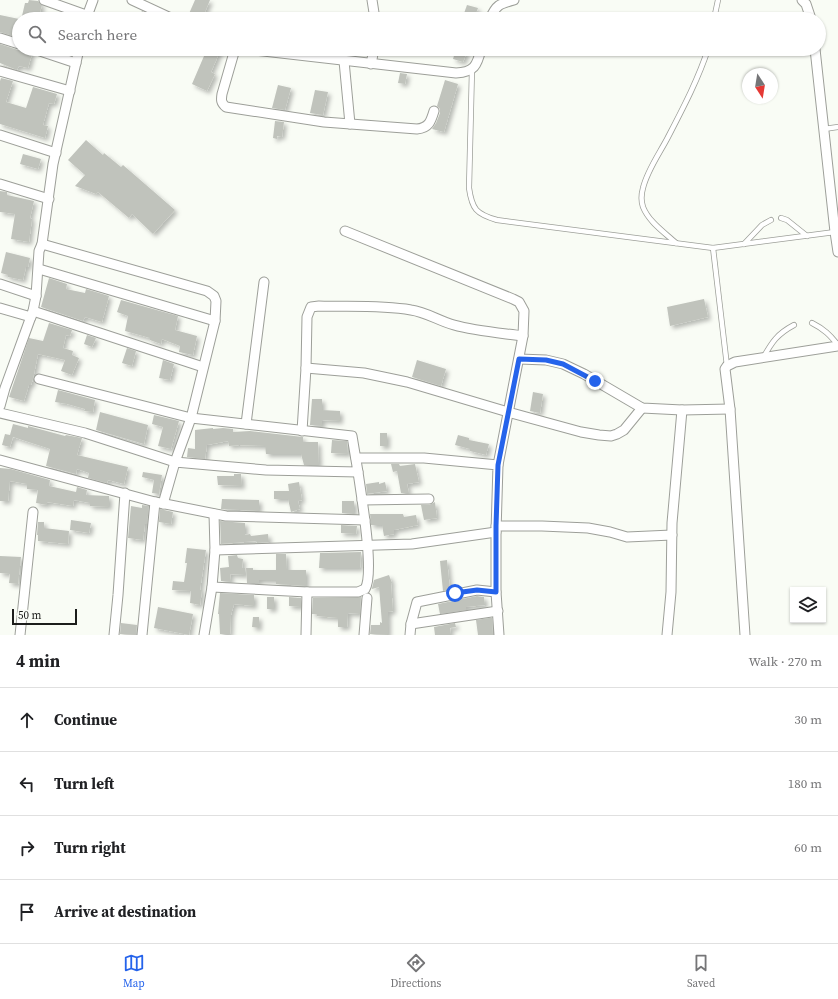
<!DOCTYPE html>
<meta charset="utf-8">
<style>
body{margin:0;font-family:"Source Serif 4",serif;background:#f2f2f2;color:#202124}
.controls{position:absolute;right:12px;bottom:12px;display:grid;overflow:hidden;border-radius:0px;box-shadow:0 1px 3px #0004}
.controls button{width:36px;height:36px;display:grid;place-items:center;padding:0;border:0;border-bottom:1px solid #e0e0e0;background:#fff;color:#202124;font:20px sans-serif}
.compass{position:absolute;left:742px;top:68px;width:36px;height:36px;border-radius:50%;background:#fff;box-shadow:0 1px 3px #0004;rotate:168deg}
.scale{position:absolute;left:12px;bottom:10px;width:65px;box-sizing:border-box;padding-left:4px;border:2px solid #1c1d1b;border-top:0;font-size:11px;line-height:14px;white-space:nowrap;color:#1c1d1b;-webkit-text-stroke:3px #f9fcf5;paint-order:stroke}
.stop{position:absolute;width:12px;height:12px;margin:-9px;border:3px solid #2563eb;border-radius:50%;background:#fff}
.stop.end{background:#2563eb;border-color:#fff;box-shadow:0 1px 4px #0008}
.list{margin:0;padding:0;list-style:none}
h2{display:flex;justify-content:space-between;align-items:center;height:52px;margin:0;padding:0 16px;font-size:17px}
h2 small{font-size:13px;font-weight:400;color:#757577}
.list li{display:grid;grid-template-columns:26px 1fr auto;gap:12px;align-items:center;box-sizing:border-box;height:64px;padding:0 16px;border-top:1px solid #e0e0e0}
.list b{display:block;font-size:15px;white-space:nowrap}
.list em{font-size:13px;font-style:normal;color:#757577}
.icon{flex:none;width:22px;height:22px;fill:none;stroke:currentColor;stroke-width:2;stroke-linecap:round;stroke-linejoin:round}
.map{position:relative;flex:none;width:838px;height:635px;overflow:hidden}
.search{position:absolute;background:#fff;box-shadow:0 1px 3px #0004;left:12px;right:12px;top:12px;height:44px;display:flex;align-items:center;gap:10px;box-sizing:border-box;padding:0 14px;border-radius:22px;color:#757577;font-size:15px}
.sheet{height:308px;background:#fff}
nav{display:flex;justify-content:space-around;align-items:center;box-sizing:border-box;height:56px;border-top:1px solid #e0e0e0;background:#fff;font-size:11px;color:#757577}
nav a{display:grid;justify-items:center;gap:2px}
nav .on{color:#2563eb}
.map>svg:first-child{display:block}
</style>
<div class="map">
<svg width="838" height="635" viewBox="0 0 838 635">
<defs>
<filter id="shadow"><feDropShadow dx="3" dy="3" stdDeviation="2" flood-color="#0004"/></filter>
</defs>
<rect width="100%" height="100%" fill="#f9fcf5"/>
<g fill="#c0c3bc" filter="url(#shadow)">
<polygon points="29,0 38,1 42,5 38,19 22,16 25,3 28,3"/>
<polygon points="195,0 210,0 202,19 196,19 188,16"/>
<polygon points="467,5 478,8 474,19 462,19"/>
<polygon points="142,11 157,19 138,19"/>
<polygon points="0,15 19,19 19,38 0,32"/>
<polygon points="0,44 18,50 28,49 32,54 28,68 19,66 17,70 0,63"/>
<polygon points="207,49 221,49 211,72 215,74 207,91 192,84"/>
<polygon points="456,49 467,52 463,62 453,59"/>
<polygon points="400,73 407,74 405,84 398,83"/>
<polygon points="1,78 13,81 6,102 26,108 33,87 57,94 54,104 49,103 43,125 48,126 45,138 0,124 0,81"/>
<polygon points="445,80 458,84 444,132 432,129 436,123 440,113 440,109 437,106"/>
<polygon points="278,85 291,88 285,110 272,108"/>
<polygon points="315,90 328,92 323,115 310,113"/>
<polygon points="275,121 284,122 282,137 277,136 277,139 273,138"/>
<polygon points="86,140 103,155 104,153 121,167 123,165 175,210 153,234 132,214 129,218 98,192 96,194 75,186 85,175 68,160"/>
<polygon points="23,154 41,159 38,169 20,164"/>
<polygon points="0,191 7,192 7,195 34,201 30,218 32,219 29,242 11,239 15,214 0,212"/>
<polygon points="6,252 30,258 28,267 26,267 23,280 8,277 8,275 1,273"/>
<polygon points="49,278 67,284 66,289 85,293 86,289 109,296 102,322 85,317 83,321 41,307"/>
<polygon points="704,299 708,317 670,326 667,307"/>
<polygon points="121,300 178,316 175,330 197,336 193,355 179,352 180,346 162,339 161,344 150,340 150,338 125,331 128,316 117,312"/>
<polygon points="49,323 72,330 70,336 66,335 63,348 73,351 72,355 79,358 72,375 61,371 65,360 38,354 33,379 31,385 29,385 24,401 9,397 29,338 43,341"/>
<polygon points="87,335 96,338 92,347 84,344"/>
<polygon points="127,348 136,351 132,366 122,363"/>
<polygon points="163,360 174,364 170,380 159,378"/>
<polygon points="417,360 446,369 441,386 412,377"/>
<polygon points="58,390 95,400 93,412 84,411 85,409 67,404 55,402"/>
<polygon points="533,392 543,394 540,413 530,411"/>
<polygon points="312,399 322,399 322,410 340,411 340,421 322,420 322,426 310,425"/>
<polygon points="100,412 148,425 144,444 96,430"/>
<polygon points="154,415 179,421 171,449 158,446 163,427 152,424"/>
<polygon points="13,424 28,428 28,426 65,436 66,435 82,438 77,455 128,467 124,484 108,480 107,483 88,478 89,473 77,469 76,474 46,466 50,449 44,447 13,437 10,447 2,445 5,434 10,435"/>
<polygon points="213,428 213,429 223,428 233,429 233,432 250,431 303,437 303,442 318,442 319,465 304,465 301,454 266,454 265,446 239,445 229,446 228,441 207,445 205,459 187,457 188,448 195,449 195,430"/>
<rect x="380" y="433" width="7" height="13"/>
<polygon points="458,435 469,438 469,440 489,444 486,455 470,451 470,449 455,445"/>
<polygon points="332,440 347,441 348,454 331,453"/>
<polygon points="391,464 399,464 400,466 415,464 419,482 407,484 409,493 401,493 397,471 393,472"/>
<polygon points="0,468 11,469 50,480 49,486 76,492 77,487 87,490 86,495 109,496 109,507 90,506 90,503 74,500 73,506 47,502 47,505 36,503 38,490 27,489 27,484 10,481 8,501 0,501"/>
<polygon points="143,472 162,475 159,494 152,493 154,480 142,477"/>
<polygon points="234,474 241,474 242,486 218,485 217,476 234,476"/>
<polygon points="299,482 302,500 298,501 300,509 291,512 288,499 274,499 274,491 289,491 288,484"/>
<polygon points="379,482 379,484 385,482 387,491 367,494 366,484"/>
<polygon points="222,499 259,500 259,511 221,509"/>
<polygon points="342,501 354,501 354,514 342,513"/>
<polygon points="435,502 437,518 424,520 421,505 429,505"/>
<polygon points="142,505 149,506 147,524 145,524 143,540 128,538 131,506 142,508"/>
<polygon points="160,509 173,512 171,524 159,522"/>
<polygon points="370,514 403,514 404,517 416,515 418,525 394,530 394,534 384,536 382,525 371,525"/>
<polygon points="71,520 91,523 89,533 70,530"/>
<polygon points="220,521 245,523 245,535 250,534 251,536 268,534 269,542 257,543 256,541 221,544"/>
<polygon points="38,522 44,522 44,528 69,531 68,544 38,541 38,535 37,535"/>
<polygon points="341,525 357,526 356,534 341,533"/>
<polygon points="187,548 206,550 200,590 202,590 200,605 190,603 191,591 172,590 173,581 184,582 187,563 185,563"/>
<polygon points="361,552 360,568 319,568 320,553"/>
<polygon points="276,554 286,554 287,570 306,570 306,586 276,584 276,580 259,580 259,583 247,583 246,568 253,568 253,570 276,570"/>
<polygon points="237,555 238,558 243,559 242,568 245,568 245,575 230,574 231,582 221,581 220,568 229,567 228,556"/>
<polygon points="0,556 21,557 18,584 9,583 10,574 0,573"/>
<polygon points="447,560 450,589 443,591 440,561"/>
<polygon points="389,575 392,583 391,584 393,611 388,612 388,635 370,634 371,625 380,625 380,622 382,623 379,587 372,589 372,588 374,580"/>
<polygon points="220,593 254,595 254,606 234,604 231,615 230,634 220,634 219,614 218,614"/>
<polygon points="477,596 484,597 485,605 466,607 466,610 440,614 438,604"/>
<rect x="267" y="597" width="7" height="12"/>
<polygon points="289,597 301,598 301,607 289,606"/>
<polygon points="361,597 360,614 348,613 347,627 338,627 338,618 317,616 317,614 312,614 313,598"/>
<polygon points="158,607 193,614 189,635 154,628"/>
<polygon points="253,617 259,617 259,628 252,627"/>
<polygon points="489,618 492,618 493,635 478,635 476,620"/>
<polygon points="121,623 137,625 136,635 120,634"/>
<polygon points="455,623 456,627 450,628 451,635 435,635 434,627"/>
</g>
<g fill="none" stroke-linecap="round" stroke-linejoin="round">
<g stroke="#9d9f99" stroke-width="6">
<g id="lane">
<polyline points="714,19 718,0"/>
<path d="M 472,69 L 469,188 C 472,209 476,214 497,220 L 713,248 L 835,232"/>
<polyline points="824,129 838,127"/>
<polyline points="781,218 787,220 807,236"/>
<path d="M 676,243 C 664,232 649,222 643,207 C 641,201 641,195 643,188 C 647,171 659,154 667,139 C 682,110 698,80 708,49"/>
<polyline points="744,244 762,225 771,220"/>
<polyline points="713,248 727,366"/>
<path d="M 812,323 C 824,329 830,335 838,345"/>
<path d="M 763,358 C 772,342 777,334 794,325"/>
</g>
</g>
<g stroke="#9d9f99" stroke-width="11">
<g id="street">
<polyline points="44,0 86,15"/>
<polyline points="132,0 173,19"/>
<polyline points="372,0 375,19"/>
<polyline points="802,0 806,4 811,19"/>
<polyline points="86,19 93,0"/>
<path d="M 490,19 C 496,5 499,4 514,0"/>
<polyline points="0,38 19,44"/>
<polyline points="34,49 76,63"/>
<path d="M 235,49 L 222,94 C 221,100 221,103 226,107 L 324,122 L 417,129 C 429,128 431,121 434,111"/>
<path d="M 245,49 L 456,73 C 474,72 477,66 481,49"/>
<polyline points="815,49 835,232 838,252"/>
<polyline points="344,61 350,124"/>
<polyline points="371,64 374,49"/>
<polyline points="0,71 70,91"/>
<polyline points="0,135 56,153"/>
<polyline points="0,184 49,199"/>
<polyline points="345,231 513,299 519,302 524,311 523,336 498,465"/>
<polyline points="39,269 215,321"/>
<polyline points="0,284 36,296"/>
<polyline points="0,308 31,317"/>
<polyline points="33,311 203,367"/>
<polyline points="519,359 546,360 563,364 584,374 642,408 682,410 730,409"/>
<polyline points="306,368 364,373 407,382 508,412 581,432 599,435 611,436 617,434 624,430 642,408"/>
<polyline points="39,379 191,418 352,436 358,472 266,470 175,462 163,504"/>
<polyline points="0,406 5,388 33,311 36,296 39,251 42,244 53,164 79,49"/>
<polyline points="0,413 85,433 175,462 191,418 215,321 216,301 214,296 207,291 42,244"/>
<polyline points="246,424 264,282"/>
<path d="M 302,431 L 306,368 L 307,317 L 311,307 L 319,306 C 350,307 381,305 411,310 C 426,312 439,321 454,325 C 475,331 501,333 523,336"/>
<polyline points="356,458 424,458 498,465 496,532 496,592 499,635"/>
<polyline points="0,460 155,502 226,516 365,520"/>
<polyline points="362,500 429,499"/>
<polyline points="496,526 542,526 588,528 610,532 627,537 672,535"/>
<polyline points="215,550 412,544 496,532"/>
<path d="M 212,587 L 307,592 L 358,592 L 365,589 C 375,573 361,494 358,472"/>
<polyline points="411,624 417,602 477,590 496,592"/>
<polyline points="20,635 33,512"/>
<polyline points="114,635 118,595 125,493"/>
<polyline points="142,635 155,502"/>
<polyline points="204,635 212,587 215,550 214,514"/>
<polyline points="306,635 307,592"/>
<polyline points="364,635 367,598"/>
<polyline points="410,635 411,624 498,611"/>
<polyline points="667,635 671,592 672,523 682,410"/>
<polyline points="745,635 730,409 725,369 727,366 735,362 838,346"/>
</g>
</g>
<use href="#lane" stroke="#fff" stroke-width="4.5"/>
<use href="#street" stroke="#fff" stroke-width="9"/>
</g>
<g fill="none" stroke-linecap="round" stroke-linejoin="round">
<polyline stroke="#2563eb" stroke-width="5" points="455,593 477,590 496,592 496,526 498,465 519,359 546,360 563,364 595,381"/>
</g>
</svg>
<div class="controls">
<button><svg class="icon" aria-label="layers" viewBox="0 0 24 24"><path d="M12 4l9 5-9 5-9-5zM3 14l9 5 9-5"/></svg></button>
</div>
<svg class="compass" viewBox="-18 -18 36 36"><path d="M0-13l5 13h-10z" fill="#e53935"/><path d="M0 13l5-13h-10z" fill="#757577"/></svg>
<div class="scale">50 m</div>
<div class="stop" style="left:455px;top:593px"></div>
<div class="stop end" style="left:595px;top:381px"></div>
<div class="search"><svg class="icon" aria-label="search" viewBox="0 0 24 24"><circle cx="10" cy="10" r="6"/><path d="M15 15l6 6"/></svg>Search here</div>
</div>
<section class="sheet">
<h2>4 min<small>Walk · 270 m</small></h2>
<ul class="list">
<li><svg class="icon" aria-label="ahead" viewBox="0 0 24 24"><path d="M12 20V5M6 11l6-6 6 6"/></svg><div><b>Continue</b></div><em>30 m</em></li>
<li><svg class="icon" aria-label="left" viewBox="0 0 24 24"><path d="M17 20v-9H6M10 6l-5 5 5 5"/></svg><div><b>Turn left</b></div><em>180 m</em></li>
<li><svg class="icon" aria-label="right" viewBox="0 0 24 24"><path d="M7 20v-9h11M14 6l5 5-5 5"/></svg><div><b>Turn right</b></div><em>60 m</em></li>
<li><svg class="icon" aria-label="arrive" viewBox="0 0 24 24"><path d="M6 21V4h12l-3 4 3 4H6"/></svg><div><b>Arrive at destination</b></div></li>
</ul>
</section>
<nav>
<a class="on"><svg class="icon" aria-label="map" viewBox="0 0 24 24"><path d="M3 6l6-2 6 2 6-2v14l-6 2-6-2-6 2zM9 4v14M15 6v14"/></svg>Map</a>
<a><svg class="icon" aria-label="directions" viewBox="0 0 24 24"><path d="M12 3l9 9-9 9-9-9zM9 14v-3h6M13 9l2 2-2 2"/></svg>Directions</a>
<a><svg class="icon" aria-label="saved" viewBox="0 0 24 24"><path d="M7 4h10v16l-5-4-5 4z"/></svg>Saved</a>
</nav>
